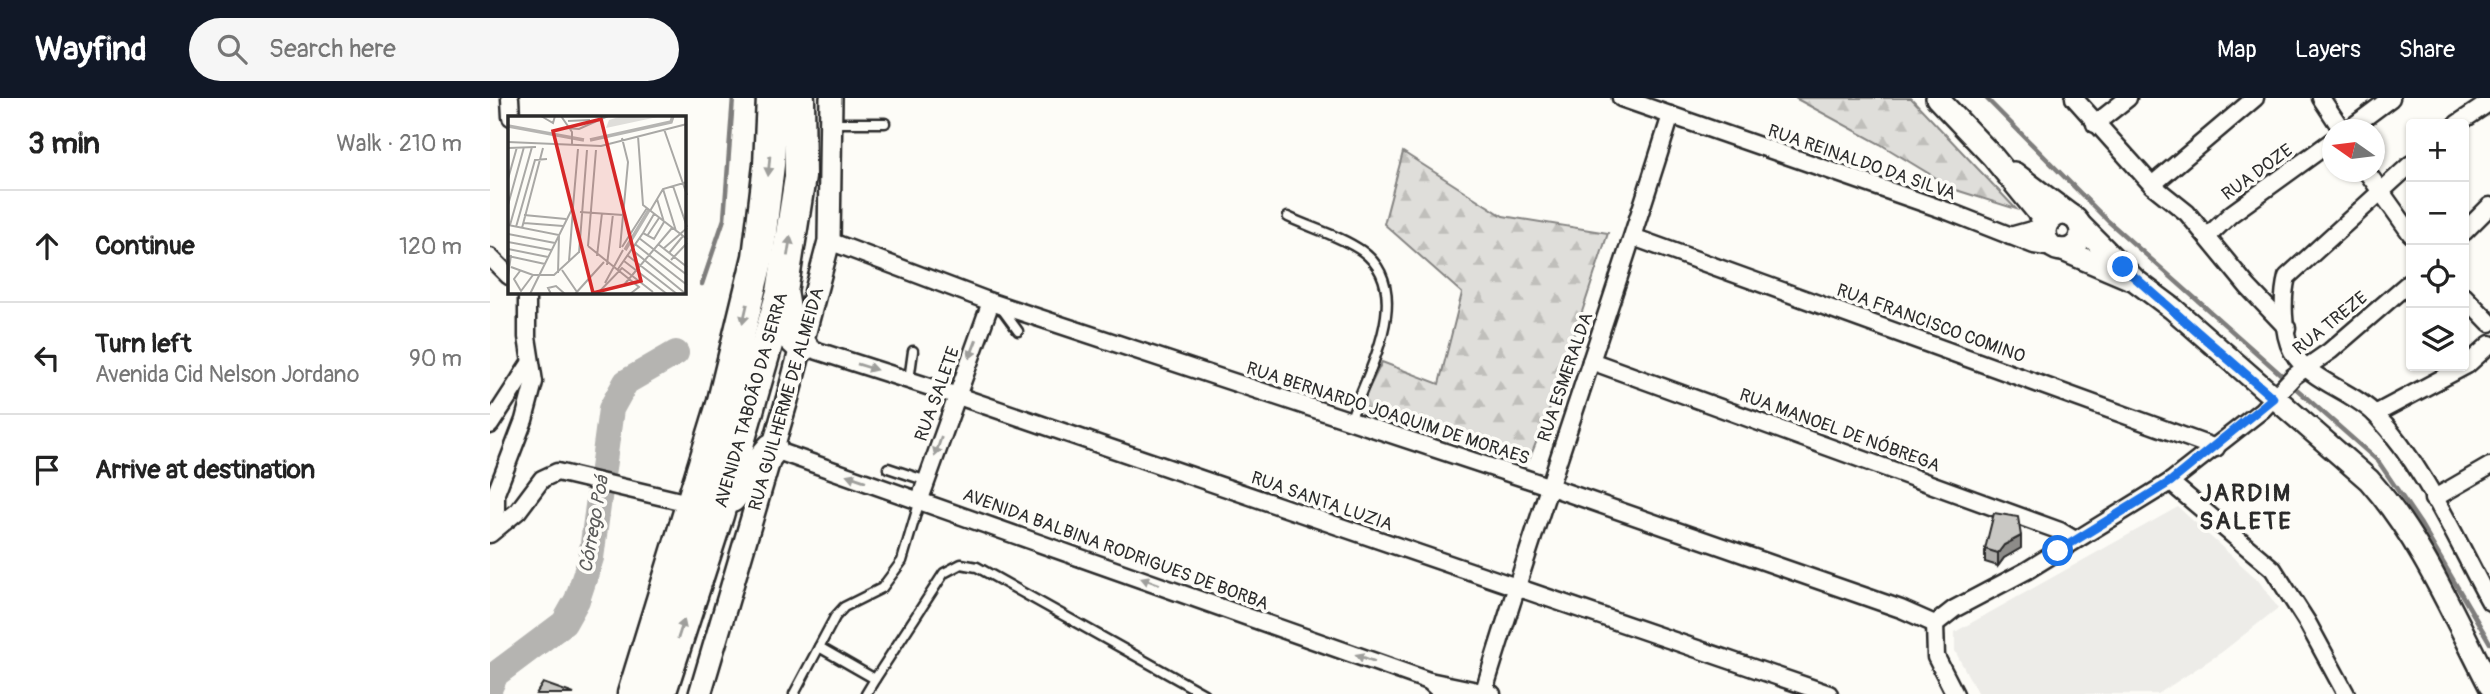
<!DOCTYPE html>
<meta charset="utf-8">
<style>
body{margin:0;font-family:Pangolin,sans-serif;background:#f6f6f6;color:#222}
.controls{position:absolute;right:21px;top:21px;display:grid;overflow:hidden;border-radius:7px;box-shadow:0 2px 5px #0004}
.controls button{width:63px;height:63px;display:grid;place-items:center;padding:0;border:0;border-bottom:2px solid #e0e0e0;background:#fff;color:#222;font:35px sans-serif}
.compass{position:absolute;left:1832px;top:21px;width:63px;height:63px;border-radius:50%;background:#fff;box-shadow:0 2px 5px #0004;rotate:284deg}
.stop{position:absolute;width:21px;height:21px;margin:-16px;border:5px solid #1a73e8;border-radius:50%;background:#fff}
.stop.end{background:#1a73e8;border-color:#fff;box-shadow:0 2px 7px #0008}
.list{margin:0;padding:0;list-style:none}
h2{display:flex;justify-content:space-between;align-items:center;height:91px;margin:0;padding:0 28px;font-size:30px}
h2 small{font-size:23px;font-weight:400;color:#767676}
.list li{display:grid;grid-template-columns:46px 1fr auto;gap:21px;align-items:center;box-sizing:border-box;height:112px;padding:0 28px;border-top:2px solid #e0e0e0}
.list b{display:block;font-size:26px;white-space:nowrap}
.list p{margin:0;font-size:23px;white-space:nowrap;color:#767676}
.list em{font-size:23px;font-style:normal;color:#767676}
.icon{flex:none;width:38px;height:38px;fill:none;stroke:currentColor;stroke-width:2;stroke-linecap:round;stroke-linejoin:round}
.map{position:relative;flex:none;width:2000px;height:596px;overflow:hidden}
header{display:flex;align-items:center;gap:42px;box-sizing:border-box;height:98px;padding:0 35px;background:#111827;color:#fff}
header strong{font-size:33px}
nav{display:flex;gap:38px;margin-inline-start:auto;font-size:24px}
.search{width:490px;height:63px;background:#f6f6f6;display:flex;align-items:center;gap:18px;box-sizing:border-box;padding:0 24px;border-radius:38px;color:#767676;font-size:26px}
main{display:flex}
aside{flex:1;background:#fff}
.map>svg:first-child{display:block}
</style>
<header>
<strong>Wayfind</strong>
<div class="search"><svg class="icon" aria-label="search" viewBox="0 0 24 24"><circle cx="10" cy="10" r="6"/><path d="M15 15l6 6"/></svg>Search here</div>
<nav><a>Map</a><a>Layers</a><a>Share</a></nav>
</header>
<main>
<aside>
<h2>3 min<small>Walk · 210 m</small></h2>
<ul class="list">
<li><svg class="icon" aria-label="ahead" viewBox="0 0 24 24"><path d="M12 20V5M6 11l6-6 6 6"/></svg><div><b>Continue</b></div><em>120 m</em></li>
<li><svg class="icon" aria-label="left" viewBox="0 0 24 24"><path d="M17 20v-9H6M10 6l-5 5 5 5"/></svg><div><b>Turn left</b><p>Avenida Cid Nelson Jordano</p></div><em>90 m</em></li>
<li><svg class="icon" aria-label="arrive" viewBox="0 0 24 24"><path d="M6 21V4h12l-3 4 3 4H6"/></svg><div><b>Arrive at destination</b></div></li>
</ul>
</aside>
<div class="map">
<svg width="2000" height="596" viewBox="0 0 2000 596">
<defs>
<pattern id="forest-firs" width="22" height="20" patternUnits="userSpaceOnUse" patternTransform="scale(1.75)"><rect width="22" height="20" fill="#dfdeda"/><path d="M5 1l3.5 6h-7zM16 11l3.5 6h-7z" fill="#c0bfbb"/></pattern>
</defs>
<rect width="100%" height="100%" fill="#fdfcf7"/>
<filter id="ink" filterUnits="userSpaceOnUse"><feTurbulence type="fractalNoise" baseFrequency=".0143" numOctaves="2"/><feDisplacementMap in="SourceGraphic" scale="14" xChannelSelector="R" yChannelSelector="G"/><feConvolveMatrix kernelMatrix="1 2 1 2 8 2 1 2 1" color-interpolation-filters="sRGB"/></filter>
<g filter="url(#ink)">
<polygon fill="#edece8" points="1688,409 1768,482 1788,510 1732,554 1668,596 1488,596 1465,553 1465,534"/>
<g fill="url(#forest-firs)" stroke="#858482" stroke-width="2">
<polygon points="1305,0 1421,0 1526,111 1466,92 1390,46"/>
<polygon points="913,54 1013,118 1118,135 1062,305 1039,362 870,308 892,264 949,286 972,195 894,126"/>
</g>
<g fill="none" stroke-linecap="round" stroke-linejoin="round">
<g stroke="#7e7d7b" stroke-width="4.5">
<polyline points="1496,0 1618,123 1796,281"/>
<polyline points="212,186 234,121 243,0"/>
<polyline points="1802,287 1888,363 1930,425 2000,545"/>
</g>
<polyline stroke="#b5b4b1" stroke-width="26" points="0,589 6,576 74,525 87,502 101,460 121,311 136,284 186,255"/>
<g stroke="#2b2b2b" stroke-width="13">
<g id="service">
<polyline points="344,25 395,25"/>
<path d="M 798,119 C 821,130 851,138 872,153 C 927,193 876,276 860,323"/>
<polyline points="509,207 528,233"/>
<polyline points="419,282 423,253"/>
<polyline points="398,370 437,383"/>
<polyline points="430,402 412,463 392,490 354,509 345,519 329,549 385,581 454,475 471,466 487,469 714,596"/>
<polyline points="304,596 329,549"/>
<polyline points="376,596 385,581"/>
</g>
</g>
<g stroke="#2b2b2b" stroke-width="21">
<g id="minor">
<polyline points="20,0 21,19"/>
<polyline points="1131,0 1460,114 1544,147 1564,150"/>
<polyline points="1584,0 1662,87 1697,115 1758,189 1797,230"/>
<polyline points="1831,0 1852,32"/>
<polyline points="1605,26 1638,0"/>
<polyline points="1967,26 2000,4"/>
<polyline points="1858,32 1901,0"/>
<path d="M 1921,66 L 1797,179 C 1792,198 1792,235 1802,253 C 1819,283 1863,293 1886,317 C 1935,369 1966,442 2000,504"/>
<polyline points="1877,74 1921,136"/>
<polyline points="1662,87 1765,0"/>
<polyline points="1974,134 2000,108"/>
<polyline points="1520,138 1556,128"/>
<polyline points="1143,139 1726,350"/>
<polyline points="1717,139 1741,116 1842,43"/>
<polyline points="339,143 501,204 1058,388 1411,511 1445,526"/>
<polyline points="0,159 19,178"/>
<polyline points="1974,198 2000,225"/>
<polyline points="312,248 465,297 1339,596"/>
<polyline points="1101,263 1570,433 1585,442"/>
<polyline points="1885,316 1977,267 2000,246"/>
<polyline points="0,327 39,267"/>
<polyline points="282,351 939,583 953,596"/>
<polyline points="1680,384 1783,471 1817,524 1856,596"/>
<polyline points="430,401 501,204"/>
<polyline points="1943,401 2000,368"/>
<polyline points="0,429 6,412 6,395 34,322 44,284 37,239 37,194"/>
<polyline points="0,436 28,413 52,381 67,374 203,406"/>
<polyline points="1445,526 1464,511 1536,473 1680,384 1772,312 1804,278 1840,253 1921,183"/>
<polyline points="1445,526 1446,559 1465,596"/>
<polyline points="939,583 1002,596"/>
<path d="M 994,593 C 1053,400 1121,210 1181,17"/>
</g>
</g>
<g stroke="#2b2b2b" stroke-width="26">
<g id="tertiary">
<polyline points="1447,0 1503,59 1557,125"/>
<polyline points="1524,75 1581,118"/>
<circle cx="1573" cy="134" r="18"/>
<path d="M 1589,126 L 1646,183 L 1682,210 L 1879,382 C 1932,442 1963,517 2000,588"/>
<polyline points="1573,152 1639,180"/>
<polyline points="210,596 297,302 339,143 341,0"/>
</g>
</g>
<g stroke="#2b2b2b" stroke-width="35">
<g id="motorway">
<polyline points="293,199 299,236 312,248"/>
<polyline points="241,399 282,351"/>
<polyline points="143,596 232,307 268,159 279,67 282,0"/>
<polyline points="170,596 228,417 292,194 310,79 309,0"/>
</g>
</g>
<use href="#service" stroke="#fdfcf7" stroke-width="8"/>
<use href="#minor" stroke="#fdfcf7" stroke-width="16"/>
<use href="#tertiary" stroke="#fdfcf7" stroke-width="21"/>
<use href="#motorway" stroke="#fdfcf7" stroke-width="30"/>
</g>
<polygon fill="#adaca9" stroke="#2b2b2b" stroke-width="2" points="1531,450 1514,460 1508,468 1495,464 1495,451"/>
<polygon fill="#8d8c89" stroke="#2b2b2b" stroke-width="2" points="1531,438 1531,450 1514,460 1508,468 1508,455 1514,447"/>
<g fill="#c9c8c4" stroke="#2b2b2b" stroke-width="2">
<polygon points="1504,415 1528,419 1531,438 1514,447 1508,455 1495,451"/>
<polygon points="53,585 84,596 46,596"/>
</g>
<defs><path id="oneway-solid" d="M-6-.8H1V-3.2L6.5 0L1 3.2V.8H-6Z" transform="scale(1.75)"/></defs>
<g fill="#9e9e9b">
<use href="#oneway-solid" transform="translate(279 68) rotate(95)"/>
<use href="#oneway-solid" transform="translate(299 148) rotate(-81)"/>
<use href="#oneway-solid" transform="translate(255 216) rotate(103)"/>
<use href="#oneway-solid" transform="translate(483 251) rotate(111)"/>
<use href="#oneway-solid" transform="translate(377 269) rotate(17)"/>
<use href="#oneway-solid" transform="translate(448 349) rotate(109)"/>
<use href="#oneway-solid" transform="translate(366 380) rotate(-161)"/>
<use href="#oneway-solid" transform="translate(660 483) rotate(-160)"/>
<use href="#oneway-solid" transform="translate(191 531) rotate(-72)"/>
<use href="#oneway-solid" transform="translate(875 560) rotate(-160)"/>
</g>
</g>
<g fill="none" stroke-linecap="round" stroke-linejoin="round" filter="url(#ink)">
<polyline stroke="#1a73e8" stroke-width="9" points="1568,453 1680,384 1783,300 1633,169"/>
</g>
<g text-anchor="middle" stroke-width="7" stroke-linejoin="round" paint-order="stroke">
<g font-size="18" fill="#2b2b2b" stroke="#fdfcf7">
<text transform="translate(1372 64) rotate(19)" y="6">RUA REINALDO DA SILVA</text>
<text transform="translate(1767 74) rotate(-36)" y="6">RUA DOZE</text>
<text transform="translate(1441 225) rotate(20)" y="6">RUA FRANCISCO COMINO</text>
<text transform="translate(1840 225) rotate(-39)" y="6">RUA TREZE</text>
<text transform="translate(1075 279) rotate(-71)" y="6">RUA ESMERALDA</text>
<text transform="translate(447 296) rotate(-70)" y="6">RUA SALETE</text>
<text transform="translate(296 301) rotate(-74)" y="6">RUA GUILHERME DE ALMEIDA</text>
<text transform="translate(261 302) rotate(-74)" y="6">AVENIDA TABOÃO DA SERRA</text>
<text transform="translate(898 315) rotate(18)" y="6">RUA BERNARDO JOAQUIM DE MORAES</text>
<text transform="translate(1350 332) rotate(20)" y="6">RUA MANOEL DE NÓBREGA</text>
<text transform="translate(832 403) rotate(19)" y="6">RUA SANTA LUZIA</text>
<text transform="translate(626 451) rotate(20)" y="6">AVENIDA BALBINA RODRIGUES DE BORBA</text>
</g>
<g font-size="19" font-style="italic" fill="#5b5b5a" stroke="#fdfcf7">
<text transform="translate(103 426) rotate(-80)" y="7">Córrego Poá</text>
</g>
<g font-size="24" font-weight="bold" letter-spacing="2" fill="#2b2b2b" stroke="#fdfcf7">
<text x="1756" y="403">JARDIM<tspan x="1756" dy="28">SALETE</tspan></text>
</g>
</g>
<g transform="translate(18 18)">
<rect width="178" height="178" fill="#fdfcf7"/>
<path d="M 114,0 L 138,2 L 154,0 L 98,12 L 101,4 Z" fill="#dfdeda"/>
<path fill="none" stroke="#b5b4b1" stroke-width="3.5" d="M 0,10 L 76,24M 82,24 L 163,6 L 165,0M 117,134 L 141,94"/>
<path fill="none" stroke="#a9a8a5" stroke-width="2" d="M 33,0 L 45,7 L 47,0M 53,0 L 64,16 L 64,28M 60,5 L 82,4M 57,12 L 71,13 L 100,0M 156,13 L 179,79M 130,20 L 135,89 L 179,123M 0,26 L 93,30 L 179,8M 0,32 L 28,31M 0,63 L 9,31M 165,70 L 179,111M 155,73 L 168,115M 0,89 L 16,31M 142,95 L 155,73 L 179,66M 72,96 L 115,99M 16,99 L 58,103M 16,107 L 55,110M 0,109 L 51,119 L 50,157M 2,109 L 24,31M 8,111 L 27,44 L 39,43M 14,112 L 35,32M 135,117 L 146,98M 0,118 L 47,127M 139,120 L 151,102M 131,122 L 179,159M 0,126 L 43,134M 127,128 L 179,169M 150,128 L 179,151M 80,130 L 88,34M 80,130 L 131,171 L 122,178M 114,131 L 139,92M 112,132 L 120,46 L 114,22M 0,133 L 40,141M 123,133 L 178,178M 155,133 L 179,112M 71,137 L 79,34M 161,137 L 175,120M 119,139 L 169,178M 0,140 L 37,148M 89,140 L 94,97M 163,144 L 179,127M 61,145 L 65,93M 116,145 L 159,178M 99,149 L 105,98M 3,151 L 25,159 L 46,159 L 71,136M 110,153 L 135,117 L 146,123 L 156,106 L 149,83M 54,154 L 69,176M 12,155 L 6,163 L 13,175 L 25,159M 0,160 L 3,139M 97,167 L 115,134M 115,170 L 164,112M 22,178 L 65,91 L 70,33M 43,178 L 40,172 L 48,170 L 57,178M 67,178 L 96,146M 89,178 L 114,152 L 145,176"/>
<path fill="#d62828" fill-opacity="0.15" stroke="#d62828" stroke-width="3.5" d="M 93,3 L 133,165 L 85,177 L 45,15 Z"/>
<rect width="178" height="178" fill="none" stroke="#2b2b2b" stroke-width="3.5"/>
</g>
</svg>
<div class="controls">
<button>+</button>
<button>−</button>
<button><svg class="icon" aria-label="locate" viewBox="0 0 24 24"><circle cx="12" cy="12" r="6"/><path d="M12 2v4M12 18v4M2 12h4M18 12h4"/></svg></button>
<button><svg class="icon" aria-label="layers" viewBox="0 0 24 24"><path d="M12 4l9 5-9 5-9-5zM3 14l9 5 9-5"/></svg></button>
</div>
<svg class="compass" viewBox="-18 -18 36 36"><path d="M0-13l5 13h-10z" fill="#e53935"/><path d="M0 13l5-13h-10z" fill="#767676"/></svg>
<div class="stop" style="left:1568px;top:453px"></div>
<div class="stop end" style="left:1633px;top:169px"></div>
</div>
</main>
